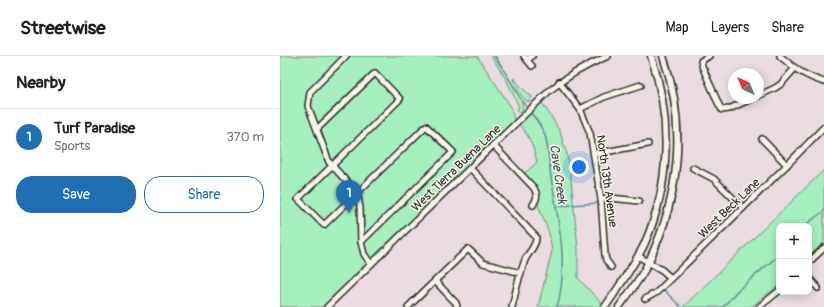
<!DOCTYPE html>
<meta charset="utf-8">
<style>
body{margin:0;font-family:Pangolin,sans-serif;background:#f2f2f2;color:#202124}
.controls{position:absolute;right:12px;bottom:12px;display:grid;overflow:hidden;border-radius:8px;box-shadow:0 2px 10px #0003}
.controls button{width:36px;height:36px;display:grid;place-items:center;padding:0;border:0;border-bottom:1px solid #e0e0e0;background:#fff;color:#202124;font:20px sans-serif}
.compass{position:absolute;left:448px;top:12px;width:36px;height:36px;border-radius:50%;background:#fff;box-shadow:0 2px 10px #0003;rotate:316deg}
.you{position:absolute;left:299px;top:111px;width:14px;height:14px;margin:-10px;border:3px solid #fff;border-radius:50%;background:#1a73e8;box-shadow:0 0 0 6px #1a73e833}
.badge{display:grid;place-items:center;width:26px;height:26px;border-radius:50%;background:#1f6fb2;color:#fff;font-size:13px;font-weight:700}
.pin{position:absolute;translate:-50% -33px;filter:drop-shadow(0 1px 2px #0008)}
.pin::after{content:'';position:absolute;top:21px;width:14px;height:12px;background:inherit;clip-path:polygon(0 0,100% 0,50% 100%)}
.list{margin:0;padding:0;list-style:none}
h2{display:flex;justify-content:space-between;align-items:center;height:52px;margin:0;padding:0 16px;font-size:17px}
h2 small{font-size:13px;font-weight:400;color:#757577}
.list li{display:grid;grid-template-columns:26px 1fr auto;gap:12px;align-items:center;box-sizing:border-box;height:56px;padding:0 16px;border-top:1px solid #e0e0e0}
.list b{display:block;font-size:15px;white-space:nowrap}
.list p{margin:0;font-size:13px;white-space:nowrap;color:#757577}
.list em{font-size:13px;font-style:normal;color:#757577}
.actions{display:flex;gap:8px;padding:12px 16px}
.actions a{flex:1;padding:9px 0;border:1px solid #1f6fb2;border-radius:16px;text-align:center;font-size:14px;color:#1f6fb2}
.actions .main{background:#1f6fb2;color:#fff}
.map{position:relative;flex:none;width:544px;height:251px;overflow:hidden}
header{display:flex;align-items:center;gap:24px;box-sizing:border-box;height:56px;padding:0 20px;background:#fff;border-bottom:1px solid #e0e0e0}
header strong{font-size:19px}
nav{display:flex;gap:22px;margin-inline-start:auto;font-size:14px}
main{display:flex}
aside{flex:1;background:#fff}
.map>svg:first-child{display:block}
</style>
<header>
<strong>Streetwise</strong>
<nav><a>Map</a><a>Layers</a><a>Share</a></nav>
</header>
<main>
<aside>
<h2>Nearby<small></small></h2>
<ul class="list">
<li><span class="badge">1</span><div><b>Turf Paradise</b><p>Sports</p></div><em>370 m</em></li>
</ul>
<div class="actions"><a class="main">Save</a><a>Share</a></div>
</aside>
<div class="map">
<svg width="544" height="251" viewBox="0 0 544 251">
<rect width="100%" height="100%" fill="#eadce0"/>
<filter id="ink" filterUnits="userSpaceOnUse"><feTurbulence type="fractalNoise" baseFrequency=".025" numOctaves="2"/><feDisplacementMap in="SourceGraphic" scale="8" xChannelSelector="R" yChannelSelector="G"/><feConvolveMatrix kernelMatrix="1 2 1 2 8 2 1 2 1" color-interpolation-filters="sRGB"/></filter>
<g filter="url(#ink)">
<g fill="#a6efbe" stroke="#688d74">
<polygon points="0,0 197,0 231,51 234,64 42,251 0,251"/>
<path d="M 211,0 L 213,0 C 221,10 244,42 243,53 L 239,56 L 237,53 L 239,51 L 226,23 Z"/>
<path d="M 234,22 L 240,30 L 252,41 L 249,46 C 241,43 237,31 233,24 Z"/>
<path d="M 260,44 L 271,60 L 280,76 L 289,105 L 298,192 L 298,222 L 325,251 L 258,251 L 272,195 L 269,177 L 256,144 L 257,138 L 242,120 L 257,106 C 253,90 249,77 236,66 Z"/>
<polygon points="544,114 544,186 529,201 529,170 499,170 499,229 471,251 403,251"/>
</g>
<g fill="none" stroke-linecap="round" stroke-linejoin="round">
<g stroke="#5f8c99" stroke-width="1.5">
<path d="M 215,0 C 226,16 234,33 245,49 C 252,59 261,68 265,79 C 269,93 269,108 271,122 C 278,161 289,212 277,251"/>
<polyline points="276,150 320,147"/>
<polyline points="524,170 544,155"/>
<polyline points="383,233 401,251"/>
<polyline points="443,251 457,235 499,199"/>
</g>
<g stroke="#2b2b2b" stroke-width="8">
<g id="minor">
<polyline points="66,0 30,36 28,50 49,106 77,137 80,151 81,186 84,198 91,208"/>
<polyline points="244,0 252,10"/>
<polyline points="429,0 421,5 422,10 439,49 442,54 449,53 473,42"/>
<path d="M 500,0 C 515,13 525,20 544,26"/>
<polyline points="247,4 252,0"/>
<polyline points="279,26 300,53 310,77 321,143 325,199 326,204 331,211"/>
<polyline points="478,40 495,32 501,28 515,12"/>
<polyline points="300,53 324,41 361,29"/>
<polyline points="37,73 95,17 120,43 18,143 44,169 146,70 173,96 81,186"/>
<polyline points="482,83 507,109"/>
<path d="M 213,89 L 254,132 C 258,139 257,143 253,149"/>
<polyline points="314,98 368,88"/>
<path d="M 190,112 L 256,181 C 257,189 248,197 245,204 C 239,219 236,235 232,251"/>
<polyline points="413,112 434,123 463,152"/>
<polyline points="321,143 331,142 359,145"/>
<polyline points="358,200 382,214 391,222"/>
<polyline points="529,206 544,192"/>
<polyline points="529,222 538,232"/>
<polyline points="155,225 176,247 177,251"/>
<polyline points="365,243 377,236 507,109 544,71"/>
<path d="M 47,251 L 269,35 C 287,20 307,9 328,0"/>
<polyline points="128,251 188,193 203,207 241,217"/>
<polyline points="479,251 499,235"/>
</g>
</g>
<g stroke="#2b2b2b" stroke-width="9">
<g id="major">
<path d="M 325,251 C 339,231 353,211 364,189 C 391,129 392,62 371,0"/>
<path d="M 339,251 C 350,236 362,221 369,205 C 400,140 407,68 383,0"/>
</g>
</g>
<use href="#minor" stroke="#f7f3e8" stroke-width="5"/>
<use href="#major" stroke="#f7f3e8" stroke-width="6"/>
</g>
</g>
<g text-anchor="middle" stroke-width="3" stroke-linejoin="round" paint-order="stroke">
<g font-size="12" fill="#2b2b2b" stroke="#f7f3e8">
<text transform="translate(176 112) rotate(-44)" y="4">West Tierra Buena Lane</text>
<text transform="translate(327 125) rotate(82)" y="4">North 13th Avenue</text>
<text transform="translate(449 152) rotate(-44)" y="4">West Beck Lane</text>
</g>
<g font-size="13" font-style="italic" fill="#415359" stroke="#f7f3e8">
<text transform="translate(279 118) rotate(82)" y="5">Cave Creek</text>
</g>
</g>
</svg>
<div class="controls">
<button>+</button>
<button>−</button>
</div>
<svg class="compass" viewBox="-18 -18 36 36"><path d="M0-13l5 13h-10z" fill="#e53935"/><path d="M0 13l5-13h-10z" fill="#757577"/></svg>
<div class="you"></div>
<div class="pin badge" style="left:69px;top:157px">1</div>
</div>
</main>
